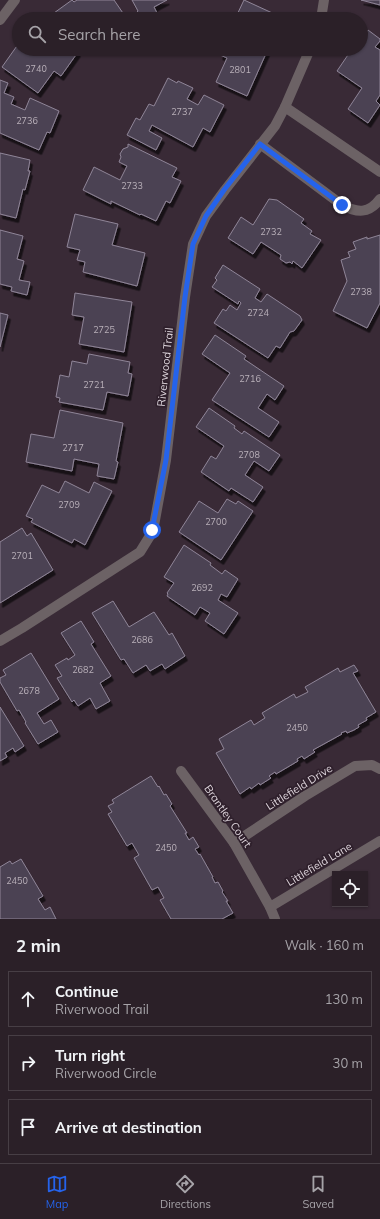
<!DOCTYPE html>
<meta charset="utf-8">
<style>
body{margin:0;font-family:Mulish,sans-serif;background:#372d34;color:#f1f3f6}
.controls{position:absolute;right:12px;bottom:12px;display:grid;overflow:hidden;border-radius:0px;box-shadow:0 1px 3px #0004}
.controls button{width:36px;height:36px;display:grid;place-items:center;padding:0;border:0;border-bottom:1px solid #473e45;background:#2b2028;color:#f1f3f6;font:20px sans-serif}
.stop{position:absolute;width:12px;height:12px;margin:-9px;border:3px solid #2563eb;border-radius:50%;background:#fff}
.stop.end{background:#2563eb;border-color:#fff;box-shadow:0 1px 4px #0008}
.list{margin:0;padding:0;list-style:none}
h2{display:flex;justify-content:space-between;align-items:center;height:52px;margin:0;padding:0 16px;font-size:17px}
h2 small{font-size:13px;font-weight:400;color:#a6a3a8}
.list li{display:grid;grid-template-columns:26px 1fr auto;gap:12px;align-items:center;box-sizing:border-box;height:56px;margin:0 8px 8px;padding:0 8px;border:1px solid #473e45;border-radius:0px}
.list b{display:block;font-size:15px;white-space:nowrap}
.list p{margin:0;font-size:13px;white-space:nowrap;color:#a6a3a8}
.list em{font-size:13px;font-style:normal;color:#a6a3a8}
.icon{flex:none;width:22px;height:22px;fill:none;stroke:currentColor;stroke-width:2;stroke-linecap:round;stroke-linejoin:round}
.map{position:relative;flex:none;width:380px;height:919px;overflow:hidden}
.search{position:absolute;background:#2b2028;box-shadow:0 1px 3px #0004;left:12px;right:12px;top:12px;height:44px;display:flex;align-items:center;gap:10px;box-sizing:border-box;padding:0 14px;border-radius:22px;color:#a6a3a8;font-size:15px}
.sheet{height:244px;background:#2b2028}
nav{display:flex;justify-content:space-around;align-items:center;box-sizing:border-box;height:56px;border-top:1px solid #473e45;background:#2b2028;font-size:11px;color:#a6a3a8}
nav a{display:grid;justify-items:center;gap:2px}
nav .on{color:#2563eb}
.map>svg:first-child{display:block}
</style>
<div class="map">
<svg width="380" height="919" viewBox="0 0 380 919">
<defs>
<filter id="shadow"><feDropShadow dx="2.5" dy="4.5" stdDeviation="0" flood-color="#0009"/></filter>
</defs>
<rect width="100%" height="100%" fill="#392a36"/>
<g fill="#4c4353" stroke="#8f8598" filter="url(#shadow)">
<polygon points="72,0 74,2 77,0 114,0 127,19 58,19 54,13"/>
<polygon points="132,0 167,0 154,7 160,19 139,19 136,13 138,11"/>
<polygon points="244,0 281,17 280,19 235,19"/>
<polygon points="361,0 380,0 380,5"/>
<polygon points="368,30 380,39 380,41 375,47 380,50 380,95 376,101 380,105 368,123 348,109 362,88 337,71 352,49 361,49 361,40"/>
<polygon points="19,43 19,49 41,49 48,54 52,49 74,49 78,52 61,76 54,71 38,93 2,67"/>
<polygon points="223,49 268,49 247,96 216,82 227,58 220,55"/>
<polygon points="168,78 177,83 178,81 193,88 187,99 198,105 204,95 224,105 210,132 203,128 193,147 152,125 149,131 162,138 156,150 127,135 136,118 140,120 149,104 154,106"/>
<polygon points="0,80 8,83 4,93 14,97 11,104 25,110 30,98 59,111 50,133 47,132 39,150 0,133"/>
<polygon points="128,144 177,168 172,177 181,181 170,203 166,201 156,221 141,214 140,215 111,201 111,204 83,190 94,167 120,180 127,166 119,162 121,157 120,154 123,149 128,147"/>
<polygon points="0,153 30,160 28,171 30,171 25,190 23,189 16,218 0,214"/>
<polygon points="269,199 277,200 304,219 301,223 312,231 310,234 321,240 302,268 293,261 292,264 290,262 286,263 280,259 281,255 261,242 253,254 228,238 241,217 253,225"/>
<polygon points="75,214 118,224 112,245 145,253 137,286 83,272 85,262 77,260 80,250 67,247"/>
<polygon points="0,230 23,236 17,259 24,261 19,280 30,282 27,295 11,291 12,287 0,284"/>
<polygon points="380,235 380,303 367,328 333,311 347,281 341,260 350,257 348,252 356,249 353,242 367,237 367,239"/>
<polygon points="223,265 260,289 255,298 261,302 267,294 300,316 302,320 294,331 290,332 280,348 276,346 268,358 214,323 223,309 226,311 230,305 237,310 241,303 239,301 238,304 212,287 217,280 215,278"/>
<polygon points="75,293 132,302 124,352 79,344 84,317 72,315"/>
<polygon points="0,313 8,315 0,347"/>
<polygon points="215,335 246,356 244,359 284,386 275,400 267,394 258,408 279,422 269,437 212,400 230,373 202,354"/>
<polygon points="89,354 130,362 128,373 132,374 128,396 107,392 103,410 59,402 60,398 56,397 60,375 69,377 72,361 87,364"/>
<polygon points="209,408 235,426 234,428 242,434 244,431 280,455 269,471 254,461 245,475 263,487 253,502 231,488 229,491 201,472 211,456 216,459 224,446 196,427"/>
<polygon points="60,410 123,423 116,461 118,462 114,479 97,476 99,464 74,459 72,471 26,462 31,434 54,438"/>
<polygon points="65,481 89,493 94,482 112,491 85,545 74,539 72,543 31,522 33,519 26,516 42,485 59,493"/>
<polygon points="227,499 236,504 238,501 253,511 221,560 179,532 199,501 218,513"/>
<polygon points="22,528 27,536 31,533 53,570 0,603 0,542"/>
<polygon points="184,545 211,563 210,565 222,574 225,570 238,579 227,597 221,594 218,600 238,613 224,634 205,621 210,613 200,607 195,615 167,596 168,594 167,593 174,583 164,577"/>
<polygon points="113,601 129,627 154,612 169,635 172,633 185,656 165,669 162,664 150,671 146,665 133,673 124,659 121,660 92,613"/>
<polygon points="81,621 94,642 91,644 111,676 100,683 110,701 96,709 90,698 78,706 74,700 72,702 57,678 62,676 55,665 67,658 68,660 75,655 61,633"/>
<polygon points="31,653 59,699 37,713 44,724 51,720 58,732 38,744 25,723 26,722 19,710 17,711 0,682 0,678 6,675 3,670"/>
<polygon points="354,665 358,671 353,673 376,712 366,718 367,720 358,725 359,727 354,730 347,733 346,731 341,733 342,734 313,750 315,752 304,759 302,756 297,759 298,761 276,774 275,772 269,776 271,778 260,785 259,783 251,789 250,787 240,794 216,753 224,749 219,739 251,720 254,725 265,718 262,713 294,694 296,698 308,692 305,687 338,668 340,672"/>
<polygon points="0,707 24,746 15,752 13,748 5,753 7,757 0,761"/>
<polygon points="151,776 158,787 159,786 164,795 166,794 172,804 170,806 187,833 185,833 189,840 193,837 199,847 195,849 199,855 200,854 213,877 212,877 215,883 218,882 223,891 222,892 228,901 226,901 233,913 222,919 171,919 160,900 164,898 158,887 152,890 134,858 139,855 132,843 127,846 108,814 112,812 108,806 114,803 112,800"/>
<polygon points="21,859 43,896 38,899 45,910 50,907 56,919 0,919 0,867 10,861 12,864"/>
</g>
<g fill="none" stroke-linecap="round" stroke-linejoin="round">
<g stroke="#6c6265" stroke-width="10">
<polyline points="181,771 234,843 270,907 275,919"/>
<polyline points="234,843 305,796 355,766 372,765 380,769"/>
<polyline points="270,907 380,841"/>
</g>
<g stroke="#6c6265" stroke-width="10">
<polyline points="321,19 324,0"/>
<polyline points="0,20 15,0"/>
<polyline points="285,107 379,171 380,172"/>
<path d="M 260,144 L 342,205 C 357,213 369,214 380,199"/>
<polyline points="0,641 22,628 140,552 153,531 166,460 185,297 193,244 206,216 225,190 275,126 285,107 310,49"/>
</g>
</g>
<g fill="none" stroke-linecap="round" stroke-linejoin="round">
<polyline stroke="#2563eb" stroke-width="5" points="152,530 166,460 185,297 193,244 206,216 224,190 260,144 342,205"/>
</g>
<g text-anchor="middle" stroke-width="3.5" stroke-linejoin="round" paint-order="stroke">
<g font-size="9" fill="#b9b0b9">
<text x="36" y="72">2740</text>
<text x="240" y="73">2801</text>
<text x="182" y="115">2737</text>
<text x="27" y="124">2736</text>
<text x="132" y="189">2733</text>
<text x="271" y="235">2732</text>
<text x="361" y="295">2738</text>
<text x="258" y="316">2724</text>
<text x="104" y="333">2725</text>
<text x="250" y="382">2716</text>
<text x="94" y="388">2721</text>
<text x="73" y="451">2717</text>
<text x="249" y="458">2708</text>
<text x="69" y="508">2709</text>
<text x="216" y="525">2700</text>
<text x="22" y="559">2701</text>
<text x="202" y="591">2692</text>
<text x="142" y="643">2686</text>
<text x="83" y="673">2682</text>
<text x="29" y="694">2678</text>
<text x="297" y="731">2450</text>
<text x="166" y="851">2450</text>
<text x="17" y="884">2450</text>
</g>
<g font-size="11" fill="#ddd4db" stroke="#2f202c">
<text transform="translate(165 367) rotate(-84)" y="4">Riverwood Trail</text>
<text transform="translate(299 787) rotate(-32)" y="4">Littlefield Drive</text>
<text transform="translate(228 816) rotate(55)" y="4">Brantley Court</text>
<text transform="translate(319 864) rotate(-31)" y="4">Littlefield Lane</text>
</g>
</g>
</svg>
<div class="controls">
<button><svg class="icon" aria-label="locate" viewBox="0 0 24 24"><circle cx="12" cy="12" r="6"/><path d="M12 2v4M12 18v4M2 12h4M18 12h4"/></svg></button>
</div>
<div class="stop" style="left:152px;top:530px"></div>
<div class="stop end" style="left:342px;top:205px"></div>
<div class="search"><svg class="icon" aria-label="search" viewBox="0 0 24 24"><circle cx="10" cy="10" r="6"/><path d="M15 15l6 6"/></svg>Search here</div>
</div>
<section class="sheet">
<h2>2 min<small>Walk · 160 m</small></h2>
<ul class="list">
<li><svg class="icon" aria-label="ahead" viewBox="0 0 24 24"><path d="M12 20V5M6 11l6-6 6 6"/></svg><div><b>Continue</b><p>Riverwood Trail</p></div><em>130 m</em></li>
<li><svg class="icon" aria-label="right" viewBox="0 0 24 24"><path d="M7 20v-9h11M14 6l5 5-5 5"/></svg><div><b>Turn right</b><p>Riverwood Circle</p></div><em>30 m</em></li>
<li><svg class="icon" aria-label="arrive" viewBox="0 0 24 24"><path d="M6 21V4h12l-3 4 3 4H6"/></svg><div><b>Arrive at destination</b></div></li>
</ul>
</section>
<nav>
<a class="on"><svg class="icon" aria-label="map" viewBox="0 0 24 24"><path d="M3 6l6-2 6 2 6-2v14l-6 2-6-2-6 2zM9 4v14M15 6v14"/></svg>Map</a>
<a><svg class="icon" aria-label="directions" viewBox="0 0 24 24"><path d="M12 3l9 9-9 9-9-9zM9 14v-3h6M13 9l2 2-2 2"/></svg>Directions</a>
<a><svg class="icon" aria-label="saved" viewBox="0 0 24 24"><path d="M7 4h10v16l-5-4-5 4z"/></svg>Saved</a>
</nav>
